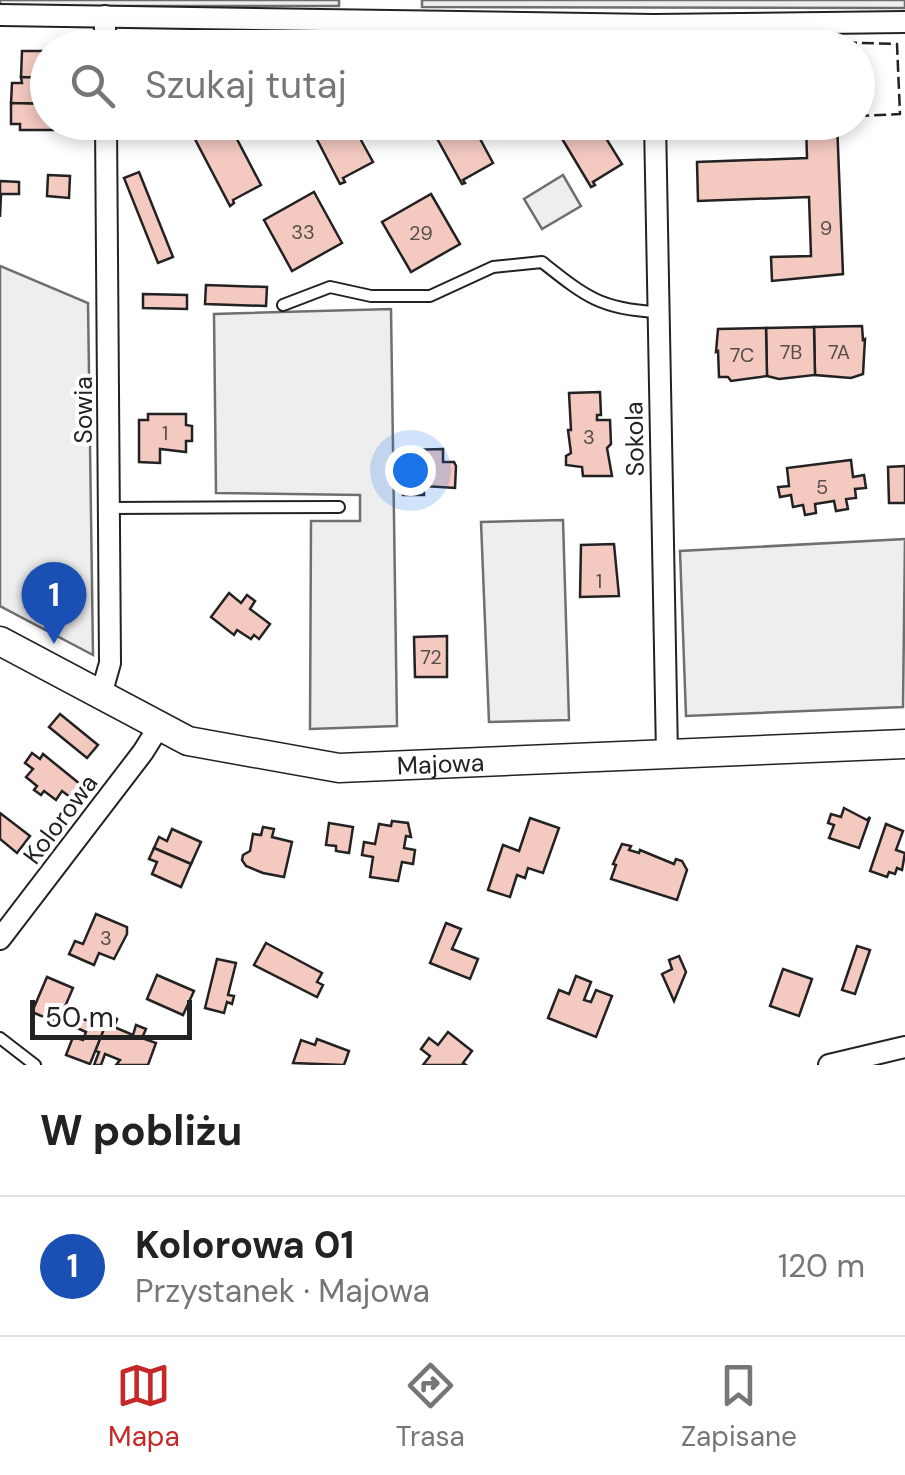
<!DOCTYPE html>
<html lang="pl">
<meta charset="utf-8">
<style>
body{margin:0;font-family:"DM Sans",sans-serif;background:#f2f2f2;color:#222}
.scale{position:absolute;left:30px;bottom:25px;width:162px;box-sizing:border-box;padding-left:10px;border:5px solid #222;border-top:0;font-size:28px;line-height:35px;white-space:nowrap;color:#222;-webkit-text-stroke:8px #fff;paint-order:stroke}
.you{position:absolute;left:410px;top:470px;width:35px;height:35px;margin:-25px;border:8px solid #fff;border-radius:50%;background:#1a73e8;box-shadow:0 0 0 15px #1a73e833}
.badge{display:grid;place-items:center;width:65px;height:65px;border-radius:50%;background:#c62828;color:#fff;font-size:32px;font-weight:700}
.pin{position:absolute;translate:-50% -82px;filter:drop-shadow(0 2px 5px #0008)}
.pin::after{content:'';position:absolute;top:52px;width:35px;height:30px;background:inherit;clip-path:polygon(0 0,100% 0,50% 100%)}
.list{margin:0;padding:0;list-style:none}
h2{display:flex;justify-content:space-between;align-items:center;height:130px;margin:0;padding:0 40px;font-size:42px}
h2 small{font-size:32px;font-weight:400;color:#767676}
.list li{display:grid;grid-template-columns:65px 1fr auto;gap:30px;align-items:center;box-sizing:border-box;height:140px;padding:0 40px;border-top:2px solid #e0e0e0}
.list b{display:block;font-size:38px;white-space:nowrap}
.list p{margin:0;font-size:32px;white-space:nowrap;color:#767676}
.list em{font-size:32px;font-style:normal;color:#767676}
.icon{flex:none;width:55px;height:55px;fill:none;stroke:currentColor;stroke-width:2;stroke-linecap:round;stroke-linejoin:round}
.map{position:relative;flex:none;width:905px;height:1065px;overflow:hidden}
.search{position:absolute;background:#fff;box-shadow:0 5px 15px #0003;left:30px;right:30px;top:30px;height:110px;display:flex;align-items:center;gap:25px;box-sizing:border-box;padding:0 35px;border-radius:55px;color:#767676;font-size:38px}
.sheet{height:270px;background:#fff}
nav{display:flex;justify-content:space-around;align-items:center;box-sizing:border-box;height:140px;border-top:2px solid #e0e0e0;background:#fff;font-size:28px;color:#767676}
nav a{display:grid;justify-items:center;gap:5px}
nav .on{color:#c62828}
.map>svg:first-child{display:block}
</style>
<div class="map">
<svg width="905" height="1065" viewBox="0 0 905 1065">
<rect width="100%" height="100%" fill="#fff"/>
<g fill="#eee" stroke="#6f6f6f" stroke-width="2.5">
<rect x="0" y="0" width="339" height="6"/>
<polygon points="422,0 905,0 905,8 422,7"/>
<polygon points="563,175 581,206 542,229 524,199"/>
<polygon points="0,266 88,303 93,655 0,606"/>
<polygon points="391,309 397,726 310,729 311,521 360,521 360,495 216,493 214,314"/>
<polygon points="563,520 569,720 489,722 481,522"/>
<polygon points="905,539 903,707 686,716 680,551"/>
</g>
<g fill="#f3c9c0" stroke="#222" stroke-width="2.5">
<polygon points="22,51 48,51 48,78 21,77"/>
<polygon points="21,77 48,78 48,104 11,103 12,83 22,83"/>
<polygon points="11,103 48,104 48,122 53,122 53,130 20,130 20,124 11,124"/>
<polygon points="186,122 228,122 261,185 233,200 234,203 230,206"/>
<polygon points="308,122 351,122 373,162 343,178 345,182 340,184"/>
<polygon points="428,122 471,122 493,163 463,180 465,183 462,184"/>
<polygon points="552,122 596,122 622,164 593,182 595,185 591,187"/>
<polygon points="806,122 837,122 843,274 772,281 771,257 811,256 809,197 698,201 697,162 807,158"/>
<polygon points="139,172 173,257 158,263 124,178"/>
<polygon points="48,175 70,176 69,198 47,196"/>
<polygon points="0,181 19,182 19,194 1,194 0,217"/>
<polygon points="314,192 342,243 292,271 264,220"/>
<polygon points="431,194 460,244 411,272 382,222"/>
<polygon points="206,285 267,287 266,306 205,304"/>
<polygon points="143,294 187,295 187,309 143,308"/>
<polygon points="862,326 863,340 865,339 863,374 851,378 815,375 814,327"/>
<polygon points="814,327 815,375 779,379 767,376 766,328"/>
<polygon points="766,328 767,376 731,381 728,377 719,377 718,351 716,352 718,329"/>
<polygon points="600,392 601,415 597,415 597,420 610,420 611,444 607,448 612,476 583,476 582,467 566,465 566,456 571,453 568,430 571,430 569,393"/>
<polygon points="148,414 186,414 186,425 192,426 192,441 186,441 186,452 160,449 160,463 139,462 139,420 148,420"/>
<polygon points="443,449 443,462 454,462 456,466 455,488 424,486 424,495 403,495 402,474 408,474 408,450"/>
<polygon points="851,460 853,477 864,475 866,488 855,489 856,498 846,499 848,509 836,511 834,501 815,504 816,513 805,515 803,505 793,507 791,495 780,497 778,487 789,486 787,468"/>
<polygon points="905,466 905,503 889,503 888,467"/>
<polygon points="614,544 619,596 580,597 581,545"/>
<polygon points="229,593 241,603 247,595 255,601 250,609 270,624 259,639 254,635 251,639 237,630 234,635 211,617"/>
<polygon points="447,636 447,677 415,677 414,637"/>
<polygon points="60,714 98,745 87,758 49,727"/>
<polygon points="32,753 40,759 43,754 80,784 70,797 62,791 56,800 44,791 41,795 34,790 37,786 26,777 33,769 25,763"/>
<polygon points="844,808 867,820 870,817 859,848 829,838 834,825 828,823 831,814 841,817"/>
<polygon points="0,813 30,836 17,853 0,839"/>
<polygon points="530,818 559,828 543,873 528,868 525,878 517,875 510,897 488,890 503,845 519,851"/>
<polygon points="392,821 408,823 411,837 406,836 404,848 415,850 413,864 402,862 398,881 370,877 373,857 362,855 364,842 375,844 379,824 391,826"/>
<polygon points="329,823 353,827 349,853 336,851 336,846 326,845"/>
<polygon points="886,824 903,831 896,850 905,853 902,870 897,868 895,874 889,872 887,877 870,871"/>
<polygon points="263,827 274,829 272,837 292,842 284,877 263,873 246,866 242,860 243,855 250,851 253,834 261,835"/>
<polygon points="172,829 201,842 191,864 154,848 159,837 167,841"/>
<polygon points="622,844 631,846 629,850 639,853 640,850 674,864 676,859 682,861 687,870 677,900 611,879 616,865 613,864"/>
<polygon points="154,848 191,864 181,887 152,874 157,862 149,859"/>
<polygon points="96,914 127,927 127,934 114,959 99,953 94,965 69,954 75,941 83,944"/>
<polygon points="446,923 461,929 452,949 478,959 470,979 430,963"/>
<polygon points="266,943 322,973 317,982 323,985 317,997 254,965"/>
<polygon points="857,946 870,950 855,994 842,990"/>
<polygon points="679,956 686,972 674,1001 662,974 672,969 669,960"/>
<polygon points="217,959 236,963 228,995 234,996 232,1004 227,1002 224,1013 205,1008"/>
<polygon points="783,969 812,979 799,1016 770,1006"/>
<polygon points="157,975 194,991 183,1015 147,999"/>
<polygon points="576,976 591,982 584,1000 591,1002 596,990 612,996 596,1037 548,1018 559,990 569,994"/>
<polygon points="47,977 73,988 58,1023 32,1012"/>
<polygon points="109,1015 117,1019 114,1027 133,1035 136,1025 146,1029 142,1038 156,1043 148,1065 116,1065 120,1060 105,1054 101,1065 94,1065 99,1052 95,1051"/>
<polygon points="81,1019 106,1024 90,1064 66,1055 73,1037 83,1040 86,1032 77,1028"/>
<polygon points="448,1032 472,1051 463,1063 466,1065 423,1065 430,1056 421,1049 429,1038 438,1045"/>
<polygon points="317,1039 349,1051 344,1065 293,1063 301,1040 315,1045"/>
</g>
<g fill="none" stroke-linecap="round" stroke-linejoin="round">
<g stroke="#222" stroke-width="14">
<g id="lane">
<path d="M 283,305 L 330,287 L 371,296 L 430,296 L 493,267 L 542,262 C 585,296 600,309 656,312"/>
<polyline points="110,508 339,507"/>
<polyline points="0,1038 35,1065"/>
</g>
</g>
<g stroke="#222" stroke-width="24">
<g id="street">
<polyline points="0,15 654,25 905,22"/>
<polyline points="105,16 105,48"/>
<polyline points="655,122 667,754"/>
<polyline points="101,695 110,663 106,122"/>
<polyline points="0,939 143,752 158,728"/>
<polyline points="829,1065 905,1047"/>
</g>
</g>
<g stroke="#222" stroke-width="31">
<g id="secondary">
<path id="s1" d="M 0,641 L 188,741 L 339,768 L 905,744"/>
</g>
</g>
<use href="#lane" stroke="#fff" stroke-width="10"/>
<use href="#street" stroke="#fff" stroke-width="20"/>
<use href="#secondary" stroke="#fff" stroke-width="28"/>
<polyline stroke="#222" stroke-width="2.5" stroke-dasharray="12 5" stroke-linecap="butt" points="663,48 663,43 770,40 897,44 900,114 858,116"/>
</g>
<g text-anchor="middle" stroke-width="8" stroke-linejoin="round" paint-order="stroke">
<g font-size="20" fill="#564c4a">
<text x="826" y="235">9</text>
<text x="303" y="239">33</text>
<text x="421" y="240">29</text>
<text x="791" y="359">7B</text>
<text x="839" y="359">7A</text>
<text x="742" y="362">7C</text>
<text x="165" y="440">1</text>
<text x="589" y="444">3</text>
<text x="822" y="494">5</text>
<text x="599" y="588">1</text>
<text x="431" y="664">72</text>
<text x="106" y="945">3</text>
</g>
<g font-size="25" fill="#222" stroke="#fff">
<text transform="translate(83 410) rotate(-90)" y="9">Sowia</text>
<text transform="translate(634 439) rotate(-91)" y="9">Sokola</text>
<text dy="9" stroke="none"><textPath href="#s1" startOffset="468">Majowa</textPath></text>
<text transform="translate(60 819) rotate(-53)" y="9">Kolorowa</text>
</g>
</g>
</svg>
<div class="scale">50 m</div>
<div class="you"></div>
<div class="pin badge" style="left:54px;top:644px;background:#1a4fb4">1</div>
<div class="search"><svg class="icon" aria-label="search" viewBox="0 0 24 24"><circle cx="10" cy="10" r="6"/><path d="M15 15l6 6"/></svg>Szukaj tutaj</div>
</div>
<section class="sheet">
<h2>W pobliżu<small></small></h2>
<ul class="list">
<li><span class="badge" style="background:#1a4fb4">1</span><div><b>Kolorowa 01</b><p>Przystanek · Majowa</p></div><em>120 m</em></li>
</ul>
</section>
<nav>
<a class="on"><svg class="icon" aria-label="map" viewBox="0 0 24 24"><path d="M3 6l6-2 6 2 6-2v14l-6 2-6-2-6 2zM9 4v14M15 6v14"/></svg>Mapa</a>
<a><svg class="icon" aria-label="directions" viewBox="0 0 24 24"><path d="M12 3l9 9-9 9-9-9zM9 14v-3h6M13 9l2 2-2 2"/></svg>Trasa</a>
<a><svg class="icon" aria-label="saved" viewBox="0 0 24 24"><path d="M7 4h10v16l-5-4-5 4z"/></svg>Zapisane</a>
</nav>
